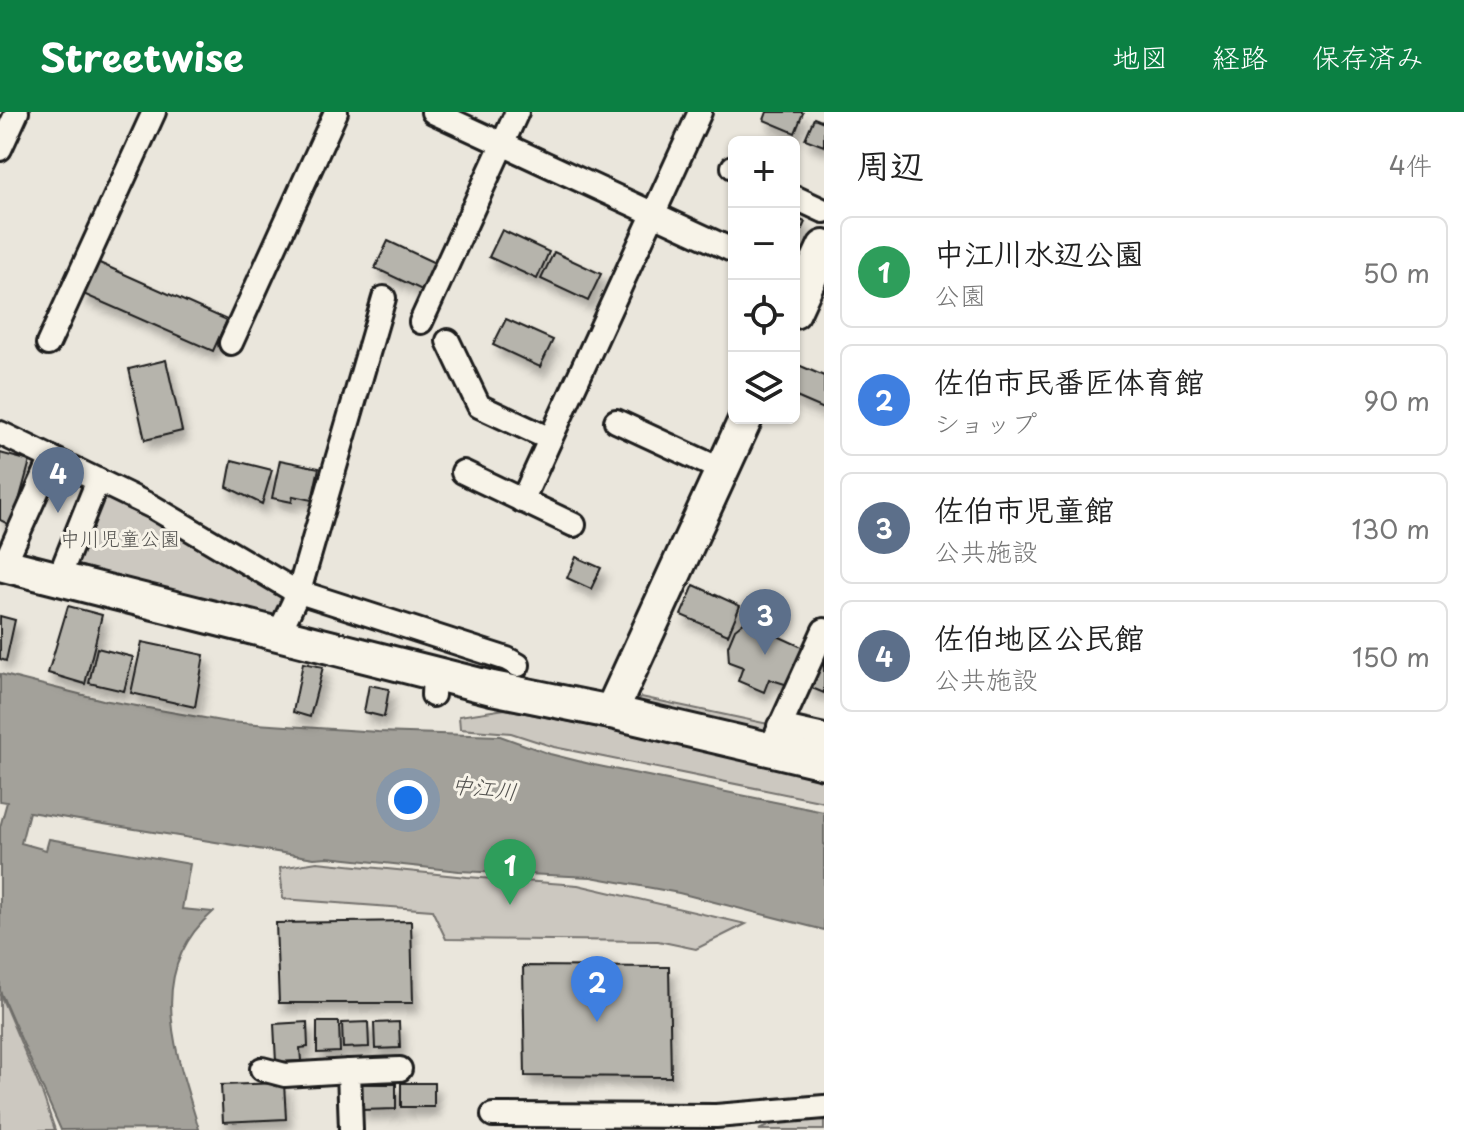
<!DOCTYPE html>
<html lang="ja">
<meta charset="utf-8">
<style>
body{margin:0;font-family:"Playpen Sans","Klee One",sans-serif;background:#f6f6f6;color:#222}
.controls{position:absolute;right:24px;top:24px;display:grid;overflow:hidden;border-radius:12px;box-shadow:0 2px 6px #0004}
.controls button{width:72px;height:72px;display:grid;place-items:center;padding:0;border:0;border-bottom:2px solid #e0e0e0;background:#fff;color:#222;font:40px sans-serif}
.you{position:absolute;left:408px;top:688px;width:28px;height:28px;margin:-20px;border:6px solid #fff;border-radius:50%;background:#1a73e8;box-shadow:0 0 0 12px #1a73e833}
.badge{display:grid;place-items:center;width:52px;height:52px;border-radius:50%;background:#0b8043;color:#fff;font-size:26px;font-weight:700}
.pin{position:absolute;translate:-50% -66px;filter:drop-shadow(0 2px 4px #0008)}
.pin::after{content:'';position:absolute;top:42px;width:28px;height:24px;background:inherit;clip-path:polygon(0 0,100% 0,50% 100%)}
.list{margin:0;padding:0;list-style:none}
h2{display:flex;justify-content:space-between;align-items:center;height:104px;margin:0;padding:0 32px;font-size:34px}
h2 small{font-size:26px;font-weight:400;color:#767676}
.list li{display:grid;grid-template-columns:52px 1fr auto;gap:24px;align-items:center;box-sizing:border-box;height:112px;margin:0 16px 16px;padding:0 16px;border:2px solid #e0e0e0;border-radius:12px}
.list b{display:block;font-size:30px;white-space:nowrap}
.list p{margin:0;font-size:26px;white-space:nowrap;color:#767676}
.list em{font-size:26px;font-style:normal;color:#767676}
.icon{flex:none;width:44px;height:44px;fill:none;stroke:currentColor;stroke-width:2;stroke-linecap:round;stroke-linejoin:round}
.map{position:relative;flex:none;width:824px;height:1018px;overflow:hidden}
header{display:flex;align-items:center;gap:48px;box-sizing:border-box;height:112px;padding:0 40px;background:#0b8043;color:#fff}
header strong{font-size:38px}
nav{display:flex;gap:44px;margin-inline-start:auto;font-size:28px}
main{display:flex}
aside{flex:1;background:#fff}
.map>svg:first-child{display:block}
</style>
<header>
<strong>Streetwise</strong>
<nav><a>地図</a><a>経路</a><a>保存済み</a></nav>
</header>
<main>
<div class="map">
<svg width="824" height="1018" viewBox="0 0 824 1018">
<defs>
<filter id="shadow"><feDropShadow dx="5" dy="9" stdDeviation="4" flood-color="#0004"/></filter>
</defs>
<rect width="100%" height="100%" fill="#eae6dc"/>
<filter id="ink" filterUnits="userSpaceOnUse"><feTurbulence type="fractalNoise" baseFrequency=".0125" numOctaves="2"/><feDisplacementMap in="SourceGraphic" scale="16" xChannelSelector="R" yChannelSelector="G"/><feConvolveMatrix kernelMatrix="1 2 1 2 8 2 1 2 1" color-interpolation-filters="sRGB"/></filter>
<g filter="url(#ink)">
<g fill="#ccc8c0" stroke="#74726e" stroke-width="2">
<polygon points="98,378 159,405 290,483 274,511 68,450"/>
<polygon points="641,585 773,613 765,627 636,590"/>
<polygon points="505,597 824,660 824,690 554,635 511,621 460,617 459,604"/>
<polygon points="317,750 467,765 578,773 746,812 696,837 658,829 446,827 432,798 283,787 280,756"/>
<polygon points="0,882 43,983 55,1018 0,1018"/>
<polygon points="824,1006 824,1018 759,1018 776,1010"/>
</g>
<path fill="#a3a19a" stroke="#6d6c68" stroke-width="2" d="M 0,562 L 103,588 L 227,610 L 378,620 L 500,624 L 550,642 L 594,653 L 824,700 L 824,818 L 679,781 L 591,765 L 459,759 L 328,745 L 314,746 L 29,700 L 21,731 L 46,738 L 49,727 L 190,752 L 182,797 L 213,800 C 143,860 177,943 199,1017 L 61,1018 L 0,879 L 0,715 L 7,690 L 0,689 Z"/>
<g fill="#b6b4ac" stroke="#1c1c1c" stroke-width="2" filter="url(#shadow)">
<polygon points="767,0 802,0 803,1 795,21 764,8"/>
<polygon points="814,6 824,10 824,34 805,27"/>
<polygon points="794,105 805,110 794,135"/>
<polygon points="502,118 549,140 537,167 489,145"/>
<polygon points="388,129 435,151 422,178 375,156"/>
<polygon points="554,140 601,162 588,189 541,167"/>
<polygon points="95,149 227,208 213,239 81,181"/>
<polygon points="506,207 553,228 540,255 493,233"/>
<polygon points="166,248 182,319 145,328 129,257"/>
<polygon points="796,252 824,264 824,297 794,284"/>
<polygon points="0,341 30,349 12,414 0,408"/>
<polygon points="232,348 272,358 262,392 227,375"/>
<polygon points="280,348 319,356 312,388 293,384 292,390 272,386"/>
<polygon points="576,445 601,456 591,477 567,466"/>
<polygon points="694,473 740,494 728,523 681,503"/>
<polygon points="68,494 102,503 85,572 48,561"/>
<polygon points="0,504 15,508 6,549 0,547"/>
<polygon points="745,509 804,536 788,573 769,567 764,580 738,569 743,555 729,550 728,534 735,517"/>
<polygon points="142,530 204,543 195,595 131,581"/>
<polygon points="97,536 133,545 124,579 89,571"/>
<polygon points="824,536 824,581 807,574"/>
<polygon points="303,551 323,555 310,605 293,600"/>
<polygon points="369,573 389,577 384,605 364,600"/>
<polygon points="411,809 413,891 279,891 276,811"/>
<polygon points="523,854 669,855 671,965 525,964"/>
<polygon points="307,910 308,935 300,936 301,949 276,950 274,912"/>
<polygon points="317,910 339,910 340,940 317,941"/>
<polygon points="368,910 369,935 343,936 342,911"/>
<polygon points="399,910 400,936 375,937 374,911"/>
<polygon points="284,971 286,1007 223,1010 221,973"/>
<rect x="401" y="971" width="33" height="24"/>
<polygon points="361,972 396,972 396,997 361,998"/>
</g>
<g fill="none" stroke-linecap="round" stroke-linejoin="round">
<g stroke="#1c1c1c" stroke-width="28">
<g id="street">
<polyline points="433,0 734,139"/>
<polyline points="0,37 17,0"/>
<polyline points="733,55 734,55"/>
<polyline points="794,85 824,99"/>
<polyline points="421,210 517,0"/>
<polyline points="448,229 479,294 550,327"/>
<polyline points="231,231 336,0"/>
<polyline points="48,232 154,0"/>
<polyline points="616,309 722,358"/>
<polyline points="0,321 153,395 293,478 507,547 518,553"/>
<polyline points="463,360 574,413"/>
<polyline points="522,389 700,0"/>
<polyline points="4,453 52,346"/>
<polyline points="58,468 98,368"/>
<polyline points="278,523 299,479 384,186"/>
<polyline points="433,583 434,562"/>
<polyline points="779,614 824,624"/>
<polyline points="770,637 824,518"/>
<polyline points="262,957 285,963 349,959"/>
<polyline points="493,1003 716,1004 824,995"/>
<polyline points="351,1018 349,959 400,957"/>
</g>
</g>
<g stroke="#1c1c1c" stroke-width="38">
<g id="secondary">
<polyline points="794,200 824,135"/>
<polyline points="0,452 492,576 611,600 824,650"/>
<polyline points="611,600 746,306"/>
</g>
</g>
<use href="#street" stroke="#f7f3e8" stroke-width="22"/>
<use href="#secondary" stroke="#f7f3e8" stroke-width="32"/>
</g>
</g>
<g text-anchor="middle" stroke-width="6" stroke-linejoin="round" paint-order="stroke">
<g font-size="20" fill="#51504d" stroke="#f7f3e8">
<text x="120" y="434">中川児童公園</text>
</g>
<g font-size="22" font-style="italic" fill="#52514e" stroke="#f7f3e8">
<text transform="translate(484 676) rotate(7)" y="8">中江川</text>
</g>
</g>
</svg>
<div class="controls">
<button>+</button>
<button>−</button>
<button><svg class="icon" aria-label="locate" viewBox="0 0 24 24"><circle cx="12" cy="12" r="6"/><path d="M12 2v4M12 18v4M2 12h4M18 12h4"/></svg></button>
<button><svg class="icon" aria-label="layers" viewBox="0 0 24 24"><path d="M12 4l9 5-9 5-9-5zM3 14l9 5 9-5"/></svg></button>
</div>
<div class="you"></div>
<div class="pin badge" style="left:510px;top:793px;background:#2e9e5b">1</div>
<div class="pin badge" style="left:597px;top:910px;background:#3f7fe0">2</div>
<div class="pin badge" style="left:765px;top:543px;background:#5c6f8a">3</div>
<div class="pin badge" style="left:58px;top:401px;background:#5c6f8a">4</div>
</div>
<aside>
<h2>周辺<small>4件</small></h2>
<ul class="list">
<li><span class="badge" style="background:#2e9e5b">1</span><div><b>中江川水辺公園</b><p>公園</p></div><em>50 m</em></li>
<li><span class="badge" style="background:#3f7fe0">2</span><div><b>佐伯市民番匠体育館</b><p>ショップ</p></div><em>90 m</em></li>
<li><span class="badge" style="background:#5c6f8a">3</span><div><b>佐伯市児童館</b><p>公共施設</p></div><em>130 m</em></li>
<li><span class="badge" style="background:#5c6f8a">4</span><div><b>佐伯地区公民館</b><p>公共施設</p></div><em>150 m</em></li>
</ul>
</aside>
</main>
